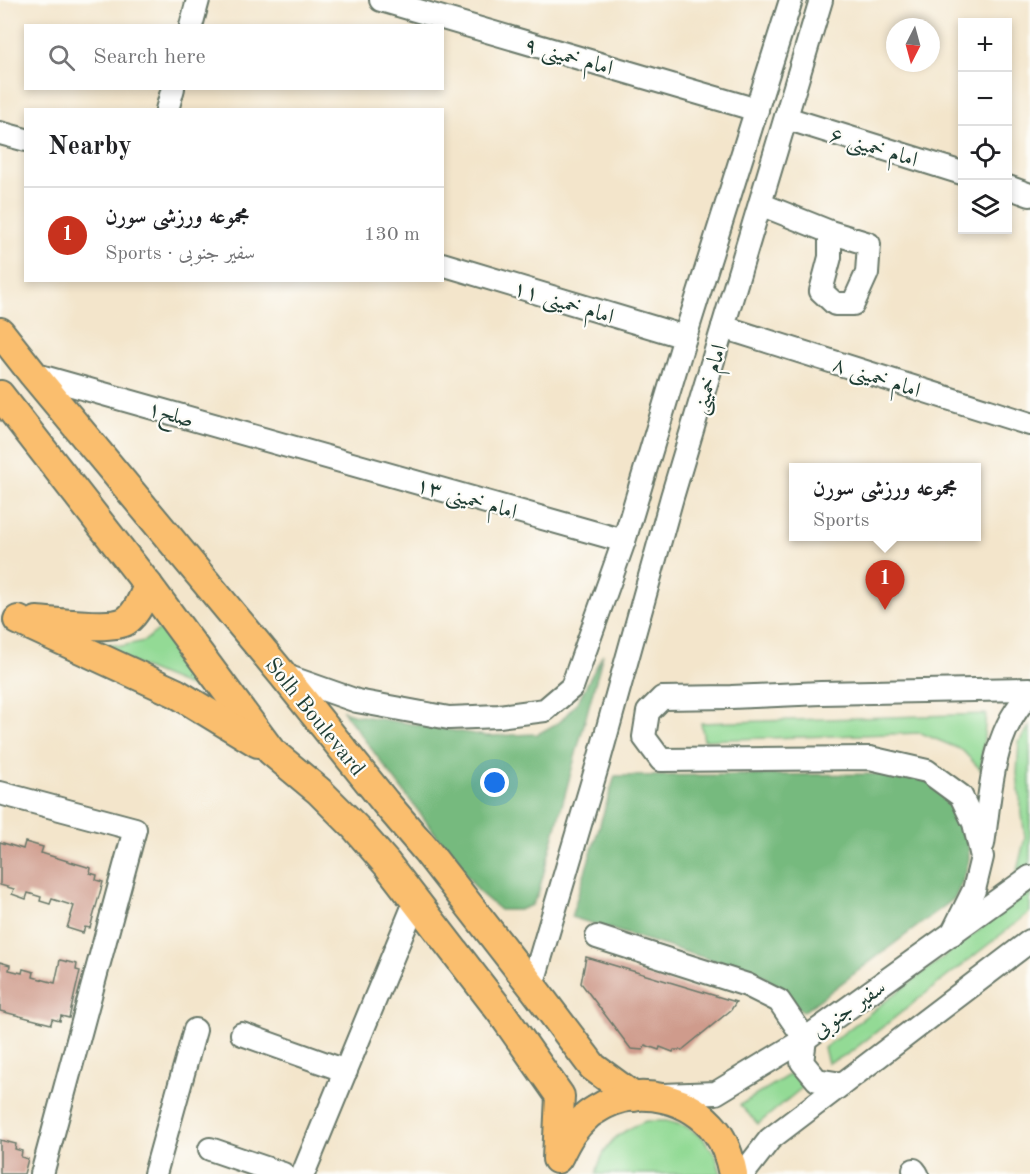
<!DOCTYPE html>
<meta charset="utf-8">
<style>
body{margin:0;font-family:"Old Standard TT",Amiri,serif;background:#f6f6f6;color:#202124}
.controls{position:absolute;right:18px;top:18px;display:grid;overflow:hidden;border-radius:0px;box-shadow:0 3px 9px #0003}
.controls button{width:54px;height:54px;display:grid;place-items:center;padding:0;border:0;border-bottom:2px solid #e0e0e0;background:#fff;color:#202124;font:30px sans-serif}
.compass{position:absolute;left:886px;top:18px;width:54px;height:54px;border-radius:50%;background:#fff;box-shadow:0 3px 9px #0003;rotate:186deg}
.you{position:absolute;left:495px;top:783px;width:21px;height:21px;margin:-15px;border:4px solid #fff;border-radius:50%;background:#1a73e8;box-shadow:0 0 0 9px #1a73e833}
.badge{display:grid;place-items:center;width:39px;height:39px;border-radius:50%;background:#c8321e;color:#fff;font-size:20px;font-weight:700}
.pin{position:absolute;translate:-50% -50px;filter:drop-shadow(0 2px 3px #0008)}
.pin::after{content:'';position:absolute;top:32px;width:21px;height:18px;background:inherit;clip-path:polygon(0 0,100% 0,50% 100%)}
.popup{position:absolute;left:789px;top:463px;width:192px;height:78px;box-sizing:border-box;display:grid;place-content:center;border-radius:0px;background:#fff;filter:drop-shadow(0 2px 4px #0005);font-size:20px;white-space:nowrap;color:#757577}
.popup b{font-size:22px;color:#202124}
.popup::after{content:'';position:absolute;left:50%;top:100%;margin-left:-12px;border:12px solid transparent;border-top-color:#fff}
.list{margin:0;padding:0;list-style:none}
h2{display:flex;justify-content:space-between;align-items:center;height:78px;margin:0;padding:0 24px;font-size:26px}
h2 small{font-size:20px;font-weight:400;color:#757577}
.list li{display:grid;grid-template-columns:39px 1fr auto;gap:18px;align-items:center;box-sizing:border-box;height:96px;padding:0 24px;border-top:2px solid #e0e0e0}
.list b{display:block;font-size:22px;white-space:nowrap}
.list p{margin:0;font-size:20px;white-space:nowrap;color:#757577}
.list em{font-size:20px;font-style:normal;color:#757577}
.icon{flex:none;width:33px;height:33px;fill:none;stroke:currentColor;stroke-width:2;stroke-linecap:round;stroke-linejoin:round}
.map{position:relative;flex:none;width:1030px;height:1174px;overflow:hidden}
.search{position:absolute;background:#fff;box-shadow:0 3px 9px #0003;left:24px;top:24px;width:420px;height:66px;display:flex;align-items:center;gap:15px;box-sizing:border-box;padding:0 21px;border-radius:0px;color:#757577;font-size:22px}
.panel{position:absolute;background:#fff;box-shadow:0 3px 9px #0003;left:24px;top:108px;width:420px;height:174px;border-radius:0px}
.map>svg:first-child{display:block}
</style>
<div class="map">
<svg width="1030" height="1174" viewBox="0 0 1030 1174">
<rect width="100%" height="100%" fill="#fdfcf7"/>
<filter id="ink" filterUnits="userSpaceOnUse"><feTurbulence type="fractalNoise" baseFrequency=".0167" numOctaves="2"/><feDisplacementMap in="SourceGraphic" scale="12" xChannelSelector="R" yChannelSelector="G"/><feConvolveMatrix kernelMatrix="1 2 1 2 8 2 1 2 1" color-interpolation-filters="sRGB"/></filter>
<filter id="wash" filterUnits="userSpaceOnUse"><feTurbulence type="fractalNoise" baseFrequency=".008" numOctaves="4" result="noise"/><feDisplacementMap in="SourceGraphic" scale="24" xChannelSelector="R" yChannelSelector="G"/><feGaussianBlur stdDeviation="1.35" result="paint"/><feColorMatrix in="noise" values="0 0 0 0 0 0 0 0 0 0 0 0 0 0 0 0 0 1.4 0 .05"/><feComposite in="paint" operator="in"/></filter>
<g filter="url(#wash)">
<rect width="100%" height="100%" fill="#f3e5cb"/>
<g fill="#93da95" stroke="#598c64" stroke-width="1.5">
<polygon points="161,628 198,690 72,638 122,646 144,641"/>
<polygon points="986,714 981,770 962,750 921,733 704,740 701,723"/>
<polygon points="1030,725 1030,865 1016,875 1025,838 1017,774 1019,742"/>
<polygon points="1030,891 1030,912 848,1054 828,1063 824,1048"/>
<polygon points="792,1073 803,1087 758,1124 740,1105"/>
<path d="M 646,1121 L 666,1121 L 685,1126 L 703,1138 L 716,1156 L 721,1174 L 596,1174 C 604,1143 616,1133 646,1121 Z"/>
</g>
<g fill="#76ba7e" stroke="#4a7c59" stroke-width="1.5">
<polygon points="603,654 538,894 532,905 519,910 500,910 480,893 343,711 356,715 487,736 538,734 561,721 578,701"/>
<path d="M 908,774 C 917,778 940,786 946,792 C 954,800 959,811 962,821 C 974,856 970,865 955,898 L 803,1012 L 764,976 L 571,917 L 615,776 Z"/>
</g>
<g id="blocks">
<g fill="#cf9b8c">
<polygon points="0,842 23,849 25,842 43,847 41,853 91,868 90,873 97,875 96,880 103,882 90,928 85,927 83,933 67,928 74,906 52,899 50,904 40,901 41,897 28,893 26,899 12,894 14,889 0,885"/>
<polygon points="586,957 736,1002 731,1010 682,1050 674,1050 673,1052 660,1047 659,1050 645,1045 643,1050 631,1049 581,983"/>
<polygon points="60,960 77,964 76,970 80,971 69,1018 61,1016 60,1021 52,1019 51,1024 0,1011 0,962 10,965 9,970 22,973 23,969 34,972 33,977 55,983"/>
<polygon points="0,1140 16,1144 15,1149 22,1151 21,1157 28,1159 24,1174 0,1174"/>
</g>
</g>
</g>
<g filter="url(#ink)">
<use href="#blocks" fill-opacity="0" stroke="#697869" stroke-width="1.5"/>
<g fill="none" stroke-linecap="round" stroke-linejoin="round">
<g stroke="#697869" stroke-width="26">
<g id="minor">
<polyline points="381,0 757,110"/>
<polyline points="191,26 198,0"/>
<polyline points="167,110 173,88"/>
<polyline points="786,118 962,173"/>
<polyline points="0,133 26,140"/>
<polyline points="1008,187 1030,195"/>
<polyline points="760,204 830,232 830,257 821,291 835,304 853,304 867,273 869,244 830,232"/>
<polyline points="442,264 685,337"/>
<polyline points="723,327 1030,424"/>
<polyline points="33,374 624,541"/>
<polyline points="283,675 357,701 449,718 499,716 545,710 572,687 624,541 685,337 791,0"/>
<polyline points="0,793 135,829 42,1174"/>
<path d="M 983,844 C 991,793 991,732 1030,694"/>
<polyline points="952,934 974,890 982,857 974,823 961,796 927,771 870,758 661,760 644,737 648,712 662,698 731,697 821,693 1030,689"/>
<polyline points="597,937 747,985 779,1001 805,1039 802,1062 817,1080 842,1084"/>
<polyline points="532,986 599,760 672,497 821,0"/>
<polyline points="242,1034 346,1071"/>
<polyline points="663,1095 716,1093 805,1039 1030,877"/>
<polyline points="210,1149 283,1174"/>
<polyline points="914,1170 917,1174"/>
<polyline points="155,1174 195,1030"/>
<polyline points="303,1174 416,900"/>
<polyline points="743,1174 770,1139 1030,941"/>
</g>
</g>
<g stroke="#697869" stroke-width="32">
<g id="major">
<polyline points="0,332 33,374 283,675 385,802 426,850 532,986 593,1067 634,1097"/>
<polyline points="0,395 148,585 271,751 319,791 355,827 387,864 501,1012 560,1096 557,1159"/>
<polyline points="18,620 176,693 258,743"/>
<path d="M 37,621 C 56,622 111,630 126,621 C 137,614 144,596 148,585"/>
<path d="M 559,1156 C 567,1139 574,1127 588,1115 C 593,1111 599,1108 604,1105 C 642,1086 690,1098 716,1131 C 726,1144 730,1159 733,1174"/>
</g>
</g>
<use href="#minor" stroke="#fff" stroke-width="22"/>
<use href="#major" stroke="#fabe6e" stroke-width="28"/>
</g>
</g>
<g text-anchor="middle" stroke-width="4.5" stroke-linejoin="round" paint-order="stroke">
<g font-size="22" fill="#1f3d34" stroke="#fdfcf7">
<text transform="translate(569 55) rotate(16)" y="8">امام خمینی ۹</text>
<text transform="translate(874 146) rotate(17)" y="8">امام خمینی ۶</text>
<text transform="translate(564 301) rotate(17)" y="8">امام خمینی ۱۱</text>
<text transform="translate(877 376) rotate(18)" y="8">امام خمینی ۸</text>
<text transform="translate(708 379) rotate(-73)" y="8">امام خمینی</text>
<text transform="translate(171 413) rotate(16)" y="8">۱صلح</text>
<text transform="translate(467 497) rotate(16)" y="8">امام خمینی ۱۳</text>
<text transform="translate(316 716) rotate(51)" y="8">Solh Boulevard</text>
<text transform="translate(848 1008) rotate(-35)" y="8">سفیر جنوبی</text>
</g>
</g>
</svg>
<div class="controls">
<button>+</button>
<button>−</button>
<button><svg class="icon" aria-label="locate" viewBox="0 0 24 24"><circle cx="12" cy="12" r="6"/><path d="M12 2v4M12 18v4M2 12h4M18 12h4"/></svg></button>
<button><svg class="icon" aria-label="layers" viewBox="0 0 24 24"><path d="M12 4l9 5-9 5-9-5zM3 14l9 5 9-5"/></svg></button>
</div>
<svg class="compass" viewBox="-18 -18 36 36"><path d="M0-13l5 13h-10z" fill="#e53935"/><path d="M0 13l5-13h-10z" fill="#757577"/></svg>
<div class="you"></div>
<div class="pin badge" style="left:885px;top:610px">1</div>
<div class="popup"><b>مجموعه ورزشی سورن</b>Sports</div>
<div class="search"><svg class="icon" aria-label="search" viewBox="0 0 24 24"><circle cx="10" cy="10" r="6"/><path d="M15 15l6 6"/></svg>Search here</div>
<section class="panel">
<h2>Nearby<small></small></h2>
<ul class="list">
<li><span class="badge">1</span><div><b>مجموعه ورزشی سورن</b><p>Sports · سفیر جنوبی</p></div><em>130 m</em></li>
</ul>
</section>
</div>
